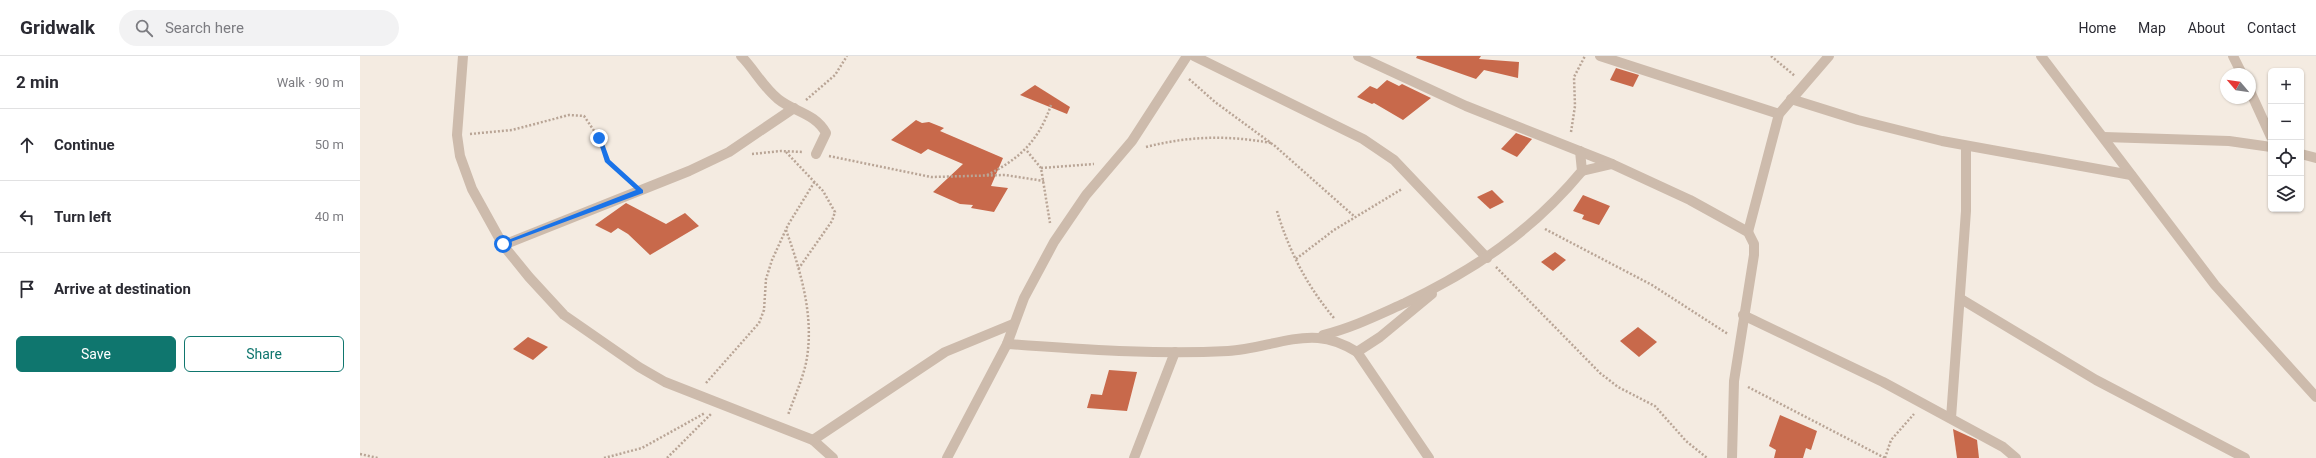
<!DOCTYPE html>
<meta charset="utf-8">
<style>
body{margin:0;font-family:Roboto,sans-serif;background:#f2f2f3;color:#2b2b33}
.controls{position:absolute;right:12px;top:12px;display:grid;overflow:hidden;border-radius:6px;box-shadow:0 1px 3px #0004}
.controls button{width:36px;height:36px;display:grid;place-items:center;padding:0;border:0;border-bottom:1px solid #e1e1e2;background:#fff;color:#2b2b33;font:20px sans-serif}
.compass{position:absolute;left:1860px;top:12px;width:36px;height:36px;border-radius:50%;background:#fff;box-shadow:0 1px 3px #0004;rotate:299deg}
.stop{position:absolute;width:12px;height:12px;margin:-9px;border:3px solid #1a73e8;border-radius:50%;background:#fff}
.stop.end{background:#1a73e8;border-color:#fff;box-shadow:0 1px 4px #0008}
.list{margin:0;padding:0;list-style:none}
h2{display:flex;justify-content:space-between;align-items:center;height:52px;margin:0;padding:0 16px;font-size:17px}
h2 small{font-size:13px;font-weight:400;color:#7c7c81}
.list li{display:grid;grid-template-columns:26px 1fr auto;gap:12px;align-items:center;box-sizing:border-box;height:72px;padding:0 16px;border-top:1px solid #e1e1e2}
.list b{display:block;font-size:15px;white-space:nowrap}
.list em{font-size:13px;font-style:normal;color:#7c7c81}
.actions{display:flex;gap:8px;padding:12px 16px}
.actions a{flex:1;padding:9px 0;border:1px solid #0f766e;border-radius:6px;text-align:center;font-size:14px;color:#0f766e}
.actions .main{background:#0f766e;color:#fff}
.icon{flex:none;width:22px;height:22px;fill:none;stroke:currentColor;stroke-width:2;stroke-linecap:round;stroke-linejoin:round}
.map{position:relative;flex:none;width:1956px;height:402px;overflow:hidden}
header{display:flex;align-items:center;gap:24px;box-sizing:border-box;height:56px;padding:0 20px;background:#fff;border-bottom:1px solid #e1e1e2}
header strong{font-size:19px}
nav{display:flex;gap:22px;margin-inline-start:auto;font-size:14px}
.search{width:280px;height:36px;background:#f2f2f3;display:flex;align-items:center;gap:10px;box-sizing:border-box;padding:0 14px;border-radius:22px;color:#7c7c81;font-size:15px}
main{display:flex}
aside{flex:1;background:#fff}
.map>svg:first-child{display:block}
</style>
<header>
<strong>Gridwalk</strong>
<div class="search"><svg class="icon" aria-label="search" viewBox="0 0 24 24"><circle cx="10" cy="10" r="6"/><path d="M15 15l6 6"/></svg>Search here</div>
<nav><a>Home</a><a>Map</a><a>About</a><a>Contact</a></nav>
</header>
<main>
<aside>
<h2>2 min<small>Walk · 90 m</small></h2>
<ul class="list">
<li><svg class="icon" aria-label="ahead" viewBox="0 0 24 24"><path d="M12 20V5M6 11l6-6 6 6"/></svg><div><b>Continue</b></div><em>50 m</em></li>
<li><svg class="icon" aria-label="left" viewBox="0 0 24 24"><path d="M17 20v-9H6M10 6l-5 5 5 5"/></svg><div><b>Turn left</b></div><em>40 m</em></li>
<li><svg class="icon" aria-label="arrive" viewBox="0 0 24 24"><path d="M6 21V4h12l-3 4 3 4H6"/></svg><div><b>Arrive at destination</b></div></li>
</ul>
<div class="actions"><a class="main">Save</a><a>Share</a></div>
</aside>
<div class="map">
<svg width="1956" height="402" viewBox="0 0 1956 402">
<rect width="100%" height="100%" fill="#f4ebe1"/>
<g fill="#c8694b">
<polygon points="1057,0 1121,0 1119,3 1159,6 1158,22 1124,14 1116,23 1056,2"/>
<polygon points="1256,12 1279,19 1273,31 1250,24"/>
<polygon points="1027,24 1039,30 1042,28 1071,42 1043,64 1014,47 1012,48 997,41 1010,30 1017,33"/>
<polygon points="675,29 710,51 707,58 660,39"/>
<polygon points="556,64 562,67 569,66 584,72 580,75 643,102 631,130 648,132 634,156 611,152 613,149 600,148 573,136 603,108 568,93 561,98 531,84"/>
<polygon points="1156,77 1172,83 1157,101 1141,93"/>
<polygon points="1132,134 1144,146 1130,153 1117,141"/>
<polygon points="1223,139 1250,150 1239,169 1222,163 1224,159 1213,155"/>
<polygon points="266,147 306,168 325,157 339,170 290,199 268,178 258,172 251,177 235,169"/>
<polygon points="1195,196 1206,204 1193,215 1181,206"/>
<polygon points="1278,271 1297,286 1279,301 1260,285"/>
<polygon points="168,281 188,291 173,304 153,293"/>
<polygon points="749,314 777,316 767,355 727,352 731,338 742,339"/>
<polygon points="1420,359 1457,375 1451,394 1446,392 1443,402 1414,402 1416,394 1409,390"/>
<polygon points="1593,373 1617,384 1619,402 1597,402"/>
</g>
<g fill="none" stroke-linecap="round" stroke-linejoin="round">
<g stroke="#b9a596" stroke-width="2.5" stroke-dasharray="2 2" stroke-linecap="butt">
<polyline points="1411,0 1435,20"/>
<polyline points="829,23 855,46 915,90 995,161"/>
<polyline points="446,44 475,19 487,0"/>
<polyline points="1211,76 1215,50 1214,21 1225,0"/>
<polyline points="110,78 152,74 209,59 224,60 239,82 247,105 269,124"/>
<path d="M 786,91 C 829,80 867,79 911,87"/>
<polyline points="667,95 681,112 690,167"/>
<polyline points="426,96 463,135 475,156 472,165 439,212"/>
<polyline points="392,98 421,95 443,96"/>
<polyline points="469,100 571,121 645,119 684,125"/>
<polyline points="681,112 734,108"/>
<path d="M 627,119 C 660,103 679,84 691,49"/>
<path d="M 917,155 C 929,195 947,230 974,262"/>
<polyline points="1185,173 1292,229 1368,278"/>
<path d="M 426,174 C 441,216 455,262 446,307 C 442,325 434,342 428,359"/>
<polyline points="936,203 974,174 1042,133"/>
<polyline points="1136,211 1240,317 1258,331 1295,350 1326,385 1347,402"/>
<polyline points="346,327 399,267 404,254 406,223 412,204 428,169 455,125"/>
<polyline points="1388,331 1525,402"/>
<polyline points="0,398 18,402"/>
<polyline points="244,402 282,392 345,357"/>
<polyline points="307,402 351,358"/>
<polyline points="1525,402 1531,384 1554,358"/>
</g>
<g stroke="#cdbbac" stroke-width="10">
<polyline points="103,0 97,79 100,100 112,133 143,189 169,221 204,259 279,311 305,326 453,384 473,402"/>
<path d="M 381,0 C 394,13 403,31 418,43 C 434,56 455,57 466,77 L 456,98"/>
<polyline points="834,0 1003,83 1034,104 1127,202"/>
<polyline points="998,0 1106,50 1252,108 1330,144 1388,176 1394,188 1394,199 1374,325 1372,402"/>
<polyline points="1240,0 1419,58"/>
<polyline points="1681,0 1855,229 1956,341"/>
<polyline points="1873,0 1882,18"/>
<polyline points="1890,35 1911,81"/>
<polyline points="1431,43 1498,64 1582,85 1771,119"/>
<polyline points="1744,81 1869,85 1911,91"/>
<polyline points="1941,98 1956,102"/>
<polyline points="1222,115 1252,108"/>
<polyline points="1388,176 1419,58 1469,0"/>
<polyline points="143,189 329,115 369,96 434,52"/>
<polyline points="1601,243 1736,324 1885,402"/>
<polyline points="1383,259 1523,326 1643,391 1656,402"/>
<path d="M 963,279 C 992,272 1018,259 1045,247 C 1116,213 1172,175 1222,115 L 1220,95"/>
<path d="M 647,288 C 721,293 794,299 868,295 C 898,294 927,280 958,282 C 973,283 984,288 997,296 L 1069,402"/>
<polyline points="997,296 1020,281 1072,238"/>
<polyline points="1591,362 1606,155 1606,90"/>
<polyline points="453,384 585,296 653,268"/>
<polyline points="587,402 647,288 664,242 694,186 726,139 772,85 827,0"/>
<polyline points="774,402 815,296"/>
</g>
</g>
<polygon fill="#1a73e8" points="237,81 242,82 250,104 283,134 283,137 140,190 140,187 276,134 245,106"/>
</svg>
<div class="controls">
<button>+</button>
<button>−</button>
<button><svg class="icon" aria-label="locate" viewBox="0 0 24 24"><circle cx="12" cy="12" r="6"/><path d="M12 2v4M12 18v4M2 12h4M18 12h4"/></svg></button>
<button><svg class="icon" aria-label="layers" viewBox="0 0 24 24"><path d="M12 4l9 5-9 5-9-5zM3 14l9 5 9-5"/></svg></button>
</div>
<svg class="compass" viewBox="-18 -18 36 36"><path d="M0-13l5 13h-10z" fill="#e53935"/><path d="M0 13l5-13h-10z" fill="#7c7c81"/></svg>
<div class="stop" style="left:143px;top:188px"></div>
<div class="stop end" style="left:239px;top:82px"></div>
</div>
</main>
